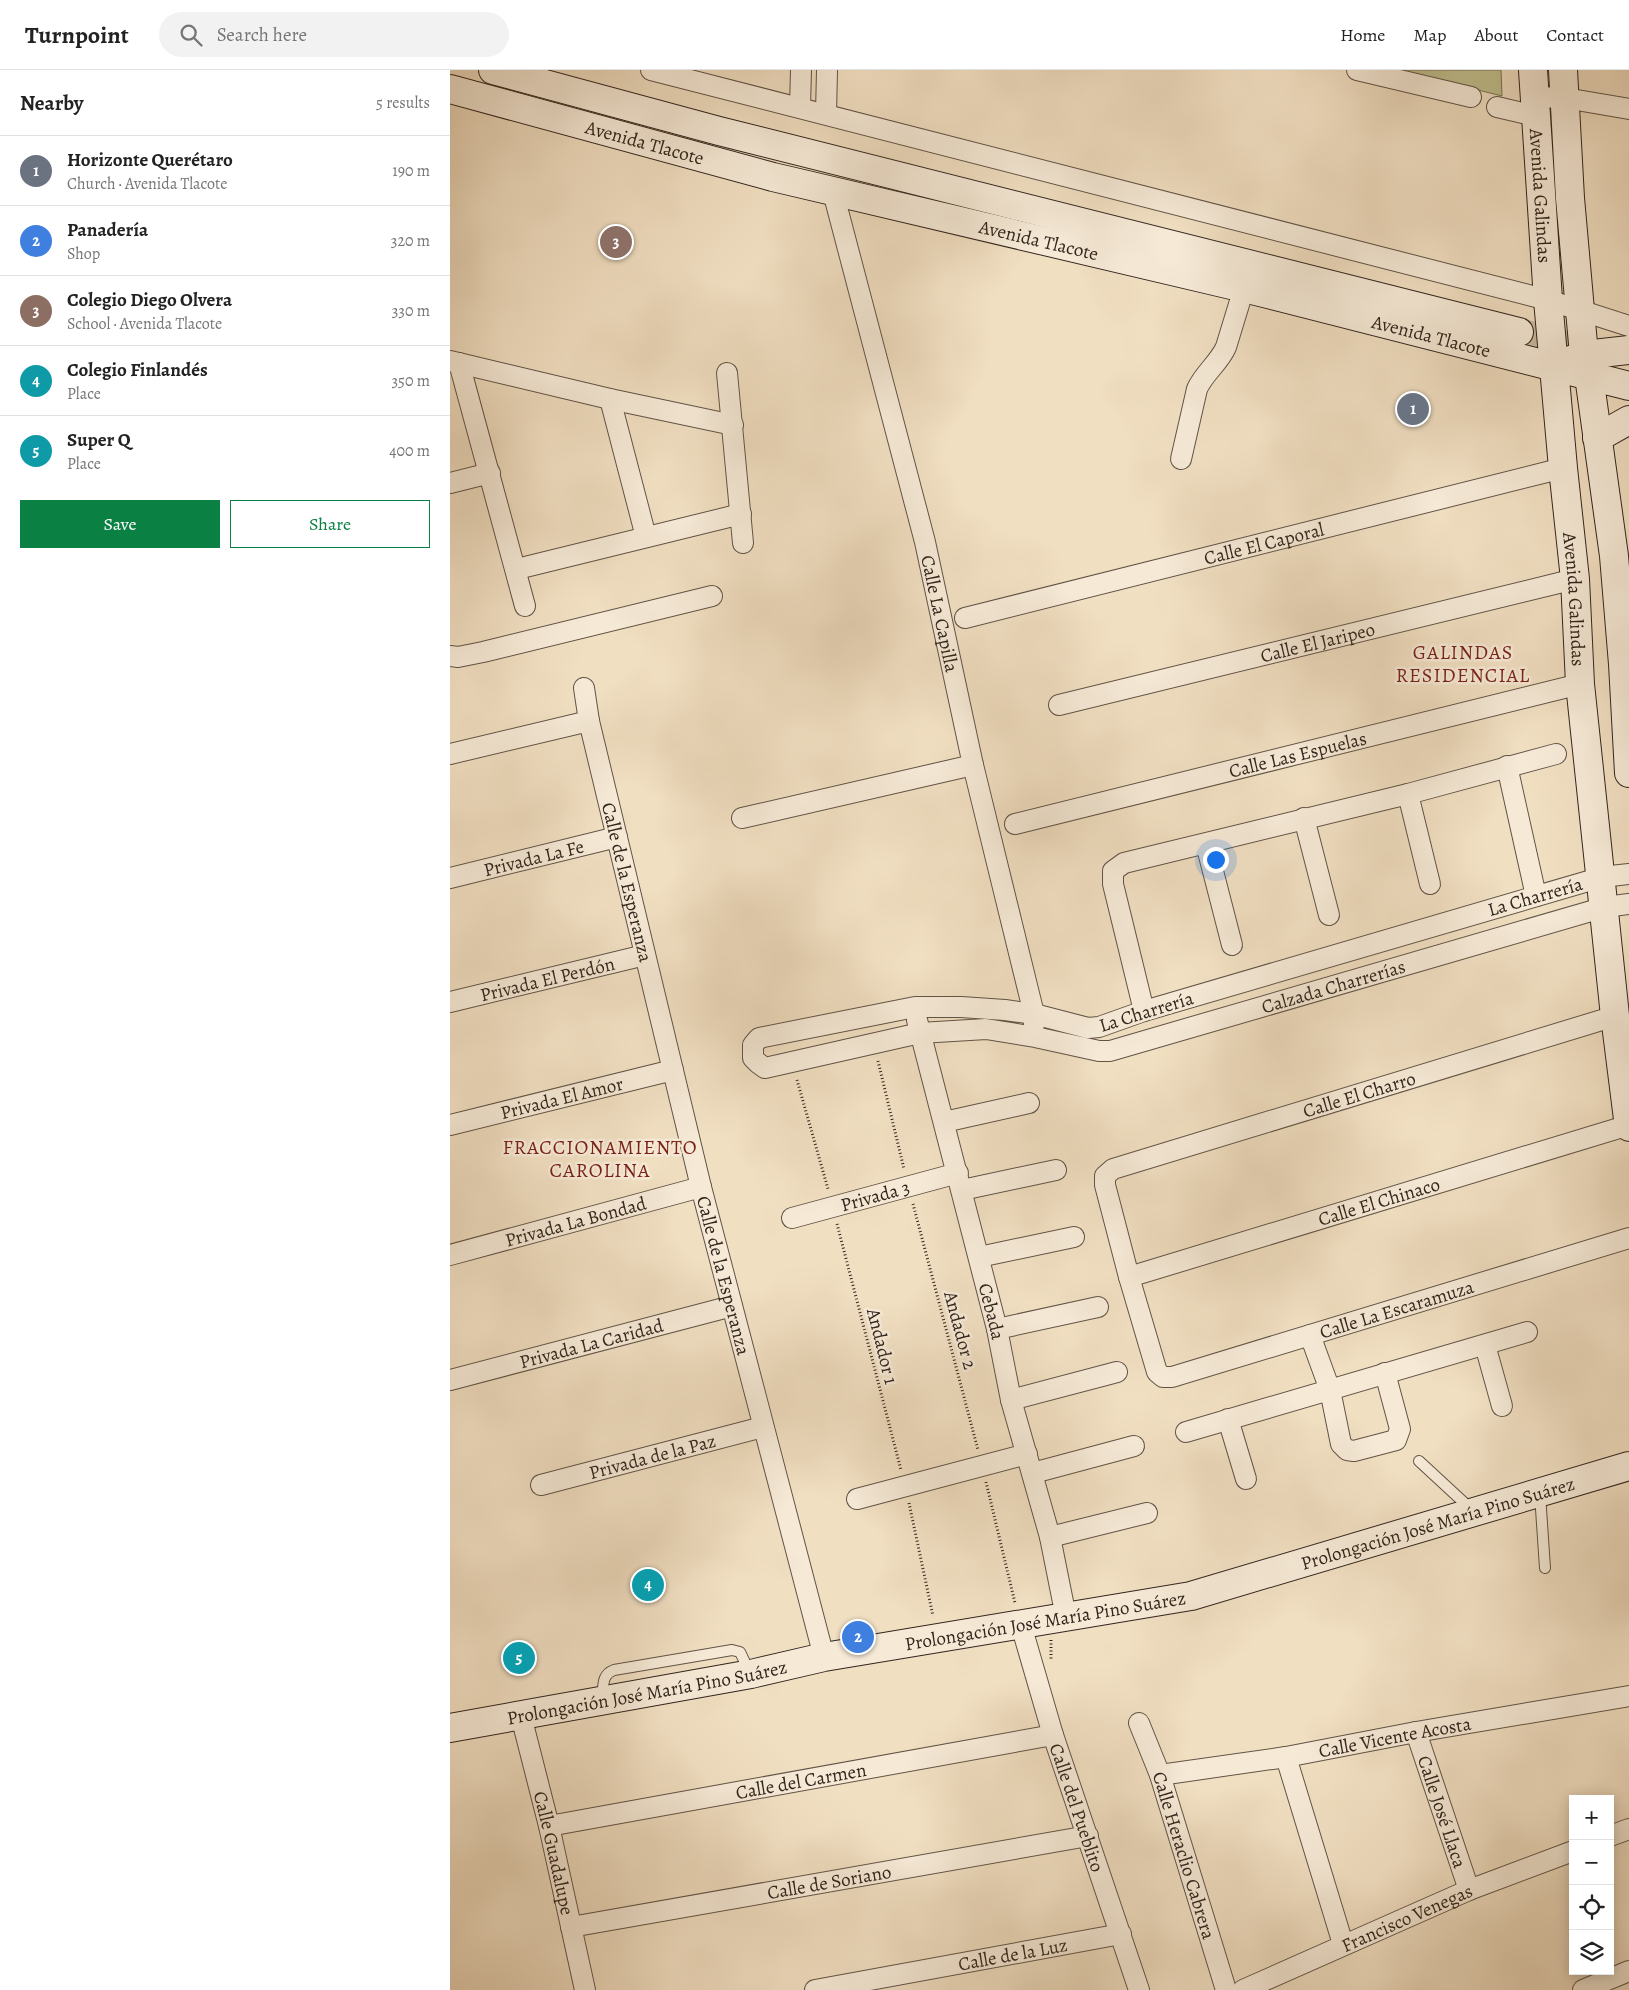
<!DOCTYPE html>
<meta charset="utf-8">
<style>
body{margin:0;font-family:Alegreya,serif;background:#f2f2f2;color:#222}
.controls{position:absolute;right:15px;bottom:15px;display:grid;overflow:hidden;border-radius:0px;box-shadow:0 2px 12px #0003}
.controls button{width:45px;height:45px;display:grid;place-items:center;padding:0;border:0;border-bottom:1px solid #e0e0e0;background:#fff;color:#222;font:25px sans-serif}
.you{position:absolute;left:765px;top:789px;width:18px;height:18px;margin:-12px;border:4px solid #fff;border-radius:50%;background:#1a73e8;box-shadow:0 0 0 8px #1a73e833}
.badge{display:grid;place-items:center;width:32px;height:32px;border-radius:50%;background:#0b8043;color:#fff;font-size:16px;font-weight:700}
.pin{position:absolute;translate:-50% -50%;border:2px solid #fff;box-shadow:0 1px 5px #0006}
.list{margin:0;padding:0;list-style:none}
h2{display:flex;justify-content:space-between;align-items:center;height:65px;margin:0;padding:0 20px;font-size:21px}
h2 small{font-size:16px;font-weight:400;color:#767676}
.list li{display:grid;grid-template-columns:32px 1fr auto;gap:15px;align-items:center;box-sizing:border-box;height:70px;padding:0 20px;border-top:1px solid #e0e0e0}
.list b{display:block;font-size:19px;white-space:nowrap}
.list p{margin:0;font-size:16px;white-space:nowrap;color:#767676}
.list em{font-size:16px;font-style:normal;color:#767676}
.actions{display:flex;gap:10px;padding:15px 20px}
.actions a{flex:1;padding:11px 0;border:1px solid #0b8043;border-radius:0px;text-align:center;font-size:18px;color:#0b8043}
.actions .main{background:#0b8043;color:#fff}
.icon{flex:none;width:28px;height:28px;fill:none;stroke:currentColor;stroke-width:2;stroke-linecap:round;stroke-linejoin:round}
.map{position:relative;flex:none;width:1179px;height:1920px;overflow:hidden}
header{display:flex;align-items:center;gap:30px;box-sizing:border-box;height:70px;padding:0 25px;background:#fff;border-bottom:1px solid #e0e0e0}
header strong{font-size:24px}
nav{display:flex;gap:28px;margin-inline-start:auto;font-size:18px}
.search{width:350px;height:45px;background:#f2f2f2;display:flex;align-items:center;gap:12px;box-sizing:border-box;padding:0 18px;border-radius:28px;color:#767676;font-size:19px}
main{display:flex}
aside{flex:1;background:#fff}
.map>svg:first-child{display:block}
</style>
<header>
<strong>Turnpoint</strong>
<div class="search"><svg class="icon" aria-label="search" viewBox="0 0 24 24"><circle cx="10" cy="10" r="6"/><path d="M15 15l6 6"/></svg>Search here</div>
<nav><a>Home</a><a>Map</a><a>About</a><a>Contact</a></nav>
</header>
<main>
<aside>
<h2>Nearby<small>5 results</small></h2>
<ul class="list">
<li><span class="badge" style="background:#6b7280">1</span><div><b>Horizonte Querétaro</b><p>Church · Avenida Tlacote</p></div><em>190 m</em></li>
<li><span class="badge" style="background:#3f7fe0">2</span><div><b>Panadería</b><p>Shop</p></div><em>320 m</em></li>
<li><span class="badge" style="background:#8d6e63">3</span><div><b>Colegio Diego Olvera</b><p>School · Avenida Tlacote</p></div><em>330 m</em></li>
<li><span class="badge" style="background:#0f9aa8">4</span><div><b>Colegio Finlandés</b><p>Place</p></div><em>350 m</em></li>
<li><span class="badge" style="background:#0f9aa8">5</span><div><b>Super Q</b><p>Place</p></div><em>400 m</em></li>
</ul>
<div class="actions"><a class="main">Save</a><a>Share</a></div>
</aside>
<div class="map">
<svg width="1179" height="1920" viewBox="0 0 1179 1920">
<rect width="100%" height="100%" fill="#f1dfc2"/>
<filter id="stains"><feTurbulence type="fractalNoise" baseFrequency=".004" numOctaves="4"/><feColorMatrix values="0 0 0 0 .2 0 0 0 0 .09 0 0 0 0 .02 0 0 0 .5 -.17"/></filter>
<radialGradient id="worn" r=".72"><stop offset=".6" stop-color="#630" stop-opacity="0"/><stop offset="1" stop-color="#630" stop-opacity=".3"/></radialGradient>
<polygon fill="#c0c08f" stroke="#787256" points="948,0 1051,0 1052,26"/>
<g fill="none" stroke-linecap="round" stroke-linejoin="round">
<polyline stroke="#cbbaa1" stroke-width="28" stroke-dasharray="28 14" stroke-linecap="butt" points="1069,262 1156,286"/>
<g stroke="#615446" stroke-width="12">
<g id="lane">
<polyline points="969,1391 1022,1440"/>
<polyline points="1090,1424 1095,1498"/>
<path d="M 152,1628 C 154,1616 151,1605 164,1600 L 282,1580 L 290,1582 L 300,1603"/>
</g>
</g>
<g stroke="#615446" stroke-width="22">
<g id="street">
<polyline points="201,0 1098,230 1179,256"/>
<polyline points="907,0 1021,27"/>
<polyline points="1085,27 1115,28 1179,39"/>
<polyline points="350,37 351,0"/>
<polyline points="1047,37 1086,46"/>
<polyline points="376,44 377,0"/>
<path id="s1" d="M 383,122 L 475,472 L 523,695 L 584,944 L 584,955"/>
<polyline points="0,291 160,329 283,355"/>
<polyline points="9,293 75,536"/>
<polyline points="277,303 293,473"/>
<polyline points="160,329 196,467"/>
<path d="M 731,389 L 747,319 C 754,303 769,293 776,277 L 794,218"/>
<polyline points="0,413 40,403"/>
<polyline points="67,499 291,444"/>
<path id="s2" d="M 515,548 L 1113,398"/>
<polyline points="0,586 8,587 33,582 262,526"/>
<path id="s3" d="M 134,618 L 139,651 L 251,1117 L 374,1587"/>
<path id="s4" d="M 609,635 L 1125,509"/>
<polyline points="0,684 139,651"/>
<polyline points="1057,696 1086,826"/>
<polyline points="958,724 980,814"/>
<polyline points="292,748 523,695"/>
<polyline points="854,748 879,845"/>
<path id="s5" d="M 565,754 L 1130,614"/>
<polyline points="756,774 782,875"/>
<path id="s6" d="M 1179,804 L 1152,807 L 694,941 L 649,957 L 638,958 L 584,944 L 555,940 L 511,937 L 465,937 L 309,968 L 303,975 L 303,988 L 308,993 L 315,998 L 470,963 L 536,959 L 585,967 L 649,981 L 660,981 L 1155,837 L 1179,834"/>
<path id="s7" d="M 0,808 L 167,767"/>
<path id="s8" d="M 0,932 L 195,885"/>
<polyline points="694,941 663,814 663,801 674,793 958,724 1106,684"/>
<path id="s9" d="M 1165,946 L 663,1099 L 655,1106 L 655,1115 L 679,1207 L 707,1302 L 713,1307 L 722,1307 L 1179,1168"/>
<path id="s10" d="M 467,950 L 547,1259 L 561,1330 L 600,1467 L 616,1547"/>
<polyline points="494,1052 579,1033"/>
<path id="s11" d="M 0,1055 L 223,1000"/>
<polyline points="512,1120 606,1100"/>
<path id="s12" d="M 342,1148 L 508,1103"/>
<path id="s13" d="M 0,1185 L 251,1117"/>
<polyline points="529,1187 624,1167"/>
<path id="s14" d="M 679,1207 L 1179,1055"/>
<polyline points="547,1259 648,1237"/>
<polyline points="860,1265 880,1320 891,1374 897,1380 904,1381 946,1370 950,1359 935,1303"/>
<polyline points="1035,1275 1052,1336"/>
<path id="s15" d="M 0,1310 L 282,1236"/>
<polyline points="561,1330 667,1302"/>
<polyline points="778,1349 796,1409"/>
<polyline points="736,1362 1077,1262"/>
<polyline points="583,1403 684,1376"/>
<path id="s16" d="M 91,1415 L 313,1357"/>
<polyline points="407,1429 577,1384"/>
<polyline points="600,1467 697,1443"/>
<path id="s17" d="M 571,1555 L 603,1665 L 689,1920"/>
<path id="s18" d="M 71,1646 L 99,1756 L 135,1920"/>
<path id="s19" d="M 689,1653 L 710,1705 L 776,1920"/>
<path id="s20" d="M 966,1662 L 1019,1820"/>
<polyline points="836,1687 893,1874"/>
<path id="s21" d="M 710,1705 L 836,1687 L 966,1662 L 1179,1626"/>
<path id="s22" d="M 99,1756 L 603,1665"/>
<polyline points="1160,1766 1179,1759"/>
<path id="s23" d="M 121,1857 L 638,1766"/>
<path id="s24" d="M 365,1920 L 671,1864"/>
<path id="s25" d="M 793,1920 L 1019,1820 L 1123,1781"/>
<polyline points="1133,1920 1179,1901"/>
</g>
</g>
<g stroke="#31251d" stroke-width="30">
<g id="secondary">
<polyline points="43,0 269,61 1069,262"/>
<path id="s26" d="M 1083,0 L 1098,230 L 1113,398 L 1125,509 L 1130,614 L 1165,946 L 1179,1057"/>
<polyline points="1113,0 1120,128 1134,285 1139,306 1164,486 1173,594 1179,703"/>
<path id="s27" d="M 0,19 L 323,107 L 794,218 L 1179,316"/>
<polyline points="1118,291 1134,285 1179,280"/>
<polyline points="1147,368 1179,350"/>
<path id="s28" d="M 0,1658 L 301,1604 L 374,1587 L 741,1526 L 1179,1396"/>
</g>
</g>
<g stroke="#31251d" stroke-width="3" stroke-dasharray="1 2.5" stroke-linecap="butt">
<polyline points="428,991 454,1099"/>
<polyline points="347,1010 378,1119"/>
<polyline points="463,1134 528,1380"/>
<polyline points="387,1154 451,1400"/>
<polyline points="536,1412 565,1533"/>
<polyline points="459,1433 483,1546"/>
<polyline points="601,1570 601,1589"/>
</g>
<use href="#lane" stroke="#f6ead7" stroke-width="10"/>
<use href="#street" stroke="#f6ead7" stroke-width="20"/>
<use href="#secondary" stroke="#f6ead7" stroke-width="28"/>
</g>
<g text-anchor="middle" stroke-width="5" stroke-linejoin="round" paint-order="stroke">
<g font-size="19" fill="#31251d" stroke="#f6ead7">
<text dy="7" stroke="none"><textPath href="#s27" startOffset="202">Avenida Tlacote</textPath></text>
<text dy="7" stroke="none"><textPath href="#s26" startOffset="126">Avenida Galindas</textPath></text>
<text dy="7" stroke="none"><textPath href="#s27" startOffset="608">Avenida Tlacote</textPath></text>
<text dy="7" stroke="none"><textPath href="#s27" startOffset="1012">Avenida Tlacote</textPath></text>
<text dy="7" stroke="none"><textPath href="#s2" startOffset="308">Calle El Caporal</textPath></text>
<text dy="7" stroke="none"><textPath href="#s26" startOffset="531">Avenida Galindas</textPath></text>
<text dy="7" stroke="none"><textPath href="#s1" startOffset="435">Calle La Capilla</textPath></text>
<text dy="7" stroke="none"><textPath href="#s4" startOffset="266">Calle El Jaripeo</textPath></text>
<text dy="7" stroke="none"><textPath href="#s5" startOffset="291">Calle Las Espuelas</textPath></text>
<text dy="7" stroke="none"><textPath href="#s7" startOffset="86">Privada La Fe</textPath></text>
<text dy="7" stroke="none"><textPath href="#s3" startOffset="199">Calle de la Esperanza</textPath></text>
<text transform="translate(1085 826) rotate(-16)" y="7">La Charrería</text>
<text dy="7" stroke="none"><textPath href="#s8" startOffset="100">Privada El Perdón</textPath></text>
<text dy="7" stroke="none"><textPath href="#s6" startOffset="1519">Calzada Charrerías</textPath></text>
<text transform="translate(696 941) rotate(-17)" y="7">La Charrería</text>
<text transform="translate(909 1024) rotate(-17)" y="7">Calle El Charro</text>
<text dy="7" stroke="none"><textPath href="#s11" startOffset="115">Privada El Amor</textPath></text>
<text dy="7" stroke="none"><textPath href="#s12" startOffset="86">Privada 3</textPath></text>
<text dy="7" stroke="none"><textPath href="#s14" startOffset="261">Calle El Chinaco</textPath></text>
<text dy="7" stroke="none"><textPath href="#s13" startOffset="130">Privada La Bondad</textPath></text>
<text dy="7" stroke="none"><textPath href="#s3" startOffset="604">Calle de la Esperanza</textPath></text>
<text dy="7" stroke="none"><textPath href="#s9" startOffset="990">Calle La Escaramuza</textPath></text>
<text dy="7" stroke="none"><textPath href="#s10" startOffset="301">Cebada</textPath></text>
<text transform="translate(511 1260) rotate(75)" y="7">Andador 2</text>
<text dy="7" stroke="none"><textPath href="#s15" startOffset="146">Privada La Caridad</textPath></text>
<text transform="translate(433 1276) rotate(76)" y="7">Andador 1</text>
<text dy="7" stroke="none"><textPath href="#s16" startOffset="115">Privada de la Paz</textPath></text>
<text dy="7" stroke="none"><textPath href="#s28" startOffset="1010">Prolongación José María Pino Suárez</textPath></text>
<text dy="7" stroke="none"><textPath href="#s28" startOffset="605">Prolongación José María Pino Suárez</textPath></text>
<text dy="7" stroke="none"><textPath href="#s28" startOffset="200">Prolongación José María Pino Suárez</textPath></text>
<text dy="7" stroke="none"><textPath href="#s21" startOffset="238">Calle Vicente Acosta</textPath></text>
<text dy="7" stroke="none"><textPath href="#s22" startOffset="256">Calle del Carmen</textPath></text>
<text dy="7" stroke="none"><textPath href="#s17" startOffset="191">Calle del Pueblito</textPath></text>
<text dy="7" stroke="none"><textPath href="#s20" startOffset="84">Calle José Llaca</textPath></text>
<text dy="7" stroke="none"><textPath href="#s18" startOffset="141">Calle Guadalupe</textPath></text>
<text dy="7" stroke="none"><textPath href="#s19" startOffset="140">Calle Heraclio Cabrera</textPath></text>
<text dy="7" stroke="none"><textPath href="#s23" startOffset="262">Calle de Soriano</textPath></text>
<text dy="7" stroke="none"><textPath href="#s25" startOffset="179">Francisco Venegas</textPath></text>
<text dy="7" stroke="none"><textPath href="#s24" startOffset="201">Calle de la Luz</textPath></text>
</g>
<g font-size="20" letter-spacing="1" fill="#7a1f14" stroke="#f6ead7">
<text x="1013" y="589">GALINDAS<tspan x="1013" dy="23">RESIDENCIAL</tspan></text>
<text x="150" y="1084">FRACCIONAMIENTO<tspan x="150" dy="23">CAROLINA</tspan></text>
</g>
</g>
<rect width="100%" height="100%" filter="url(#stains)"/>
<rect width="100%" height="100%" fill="url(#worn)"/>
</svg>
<div class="controls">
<button>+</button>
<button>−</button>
<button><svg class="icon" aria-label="locate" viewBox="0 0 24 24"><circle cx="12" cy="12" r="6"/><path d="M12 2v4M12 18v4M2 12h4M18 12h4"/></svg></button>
<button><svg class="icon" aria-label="layers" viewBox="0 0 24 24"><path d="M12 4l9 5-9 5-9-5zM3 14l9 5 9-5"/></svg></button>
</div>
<div class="you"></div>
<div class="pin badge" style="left:963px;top:339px;background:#6b7280">1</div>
<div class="pin badge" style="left:408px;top:1567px;background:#3f7fe0">2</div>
<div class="pin badge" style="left:166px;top:172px;background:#8d6e63">3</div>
<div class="pin badge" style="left:198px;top:1515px;background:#0f9aa8">4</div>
<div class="pin badge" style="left:69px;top:1588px;background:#0f9aa8">5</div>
</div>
</main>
